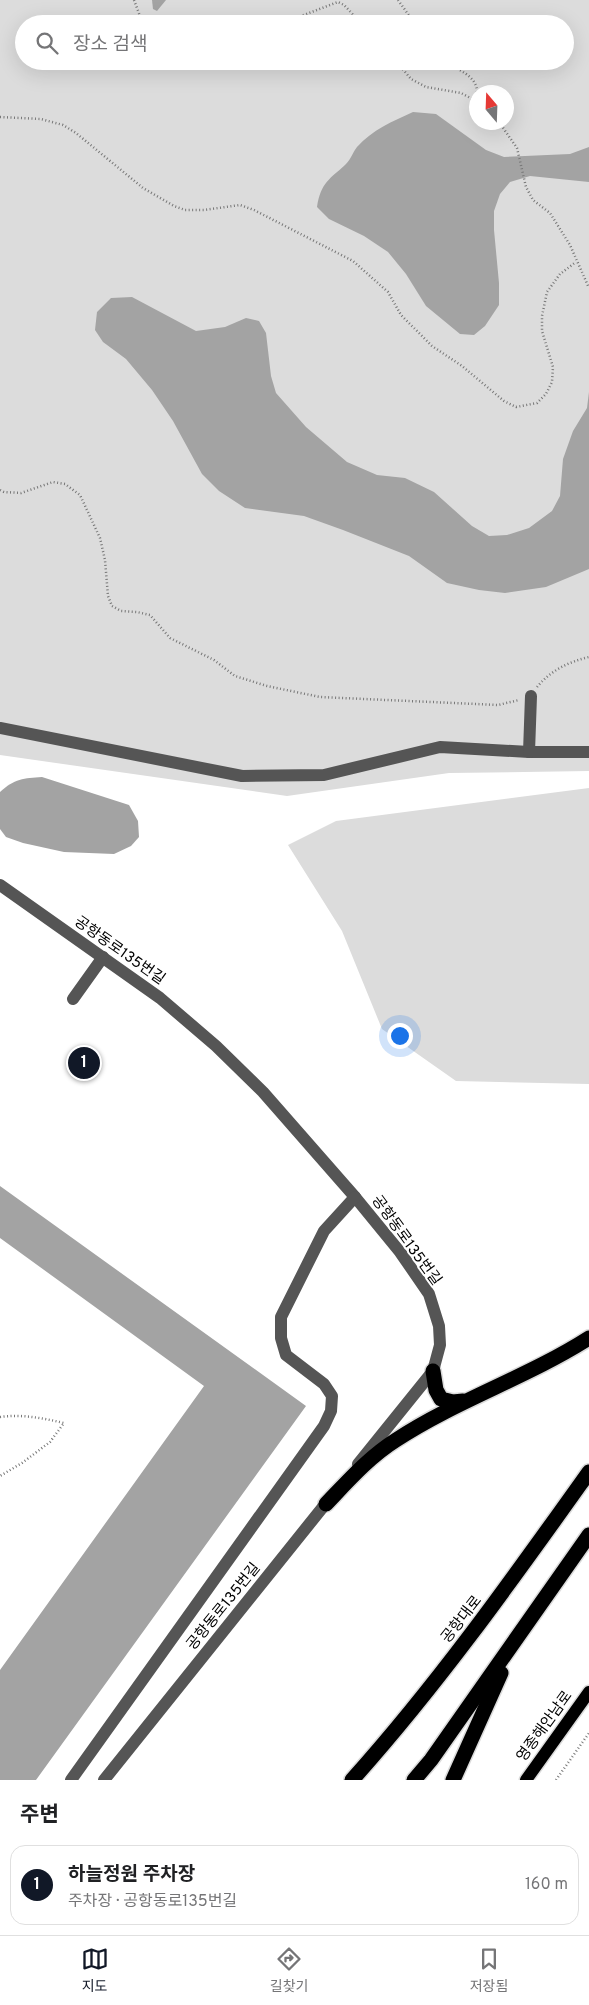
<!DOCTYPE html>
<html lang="ko">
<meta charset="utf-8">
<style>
body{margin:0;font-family:Overpass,"Noto Sans KR",sans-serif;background:#f6f6f6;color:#202124}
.compass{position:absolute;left:469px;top:85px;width:45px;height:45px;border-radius:50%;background:#fff;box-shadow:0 5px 20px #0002;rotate:341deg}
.you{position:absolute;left:399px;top:1035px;width:18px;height:18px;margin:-12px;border:4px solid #fff;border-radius:50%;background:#1a73e8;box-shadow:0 0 0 8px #1a73e833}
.badge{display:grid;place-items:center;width:32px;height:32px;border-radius:50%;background:#111827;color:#fff;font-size:16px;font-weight:700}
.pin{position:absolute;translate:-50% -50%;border:2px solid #fff;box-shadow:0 1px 5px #0006}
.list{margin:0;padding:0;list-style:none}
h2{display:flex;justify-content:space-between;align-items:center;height:65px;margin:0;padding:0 20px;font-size:21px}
h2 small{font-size:16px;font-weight:400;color:#757577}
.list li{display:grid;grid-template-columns:32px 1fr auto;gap:15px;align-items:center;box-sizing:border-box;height:80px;margin:0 10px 10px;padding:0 10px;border:1px solid #e0e0e0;border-radius:15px}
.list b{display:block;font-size:19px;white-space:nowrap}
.list p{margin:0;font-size:16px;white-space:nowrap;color:#757577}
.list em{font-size:16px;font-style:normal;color:#757577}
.icon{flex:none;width:28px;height:28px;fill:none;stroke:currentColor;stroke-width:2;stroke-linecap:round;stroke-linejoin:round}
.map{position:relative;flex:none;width:589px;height:1780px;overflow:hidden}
.search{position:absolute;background:#fff;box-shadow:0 5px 20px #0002;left:15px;right:15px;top:15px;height:55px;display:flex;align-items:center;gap:12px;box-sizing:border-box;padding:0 18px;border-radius:28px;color:#757577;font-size:19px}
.sheet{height:155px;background:#fff}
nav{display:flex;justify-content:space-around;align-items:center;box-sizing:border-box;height:70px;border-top:1px solid #e0e0e0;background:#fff;font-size:14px;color:#757577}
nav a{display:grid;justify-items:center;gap:2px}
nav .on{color:#111827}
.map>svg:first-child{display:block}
</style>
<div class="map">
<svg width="589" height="1780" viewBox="0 0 589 1780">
<rect width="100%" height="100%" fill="#fff"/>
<g fill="#dcdcdc" fill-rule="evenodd">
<path d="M 0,0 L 589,0 L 589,771 L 449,773 L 287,796 L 0,755 ZM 24,24 L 565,24 L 565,61 L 24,61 ZM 476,92 L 506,92 L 506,122 L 476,122 Z"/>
<polygon points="589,788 589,1084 456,1081 382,1029 342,931 288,845 336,821"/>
</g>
<g fill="#a3a3a3">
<polygon points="152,0 166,0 157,11 153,9"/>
<path d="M 413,112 L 436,114 L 486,150 L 504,157 L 570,154 L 589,147 L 589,182 L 530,176 L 510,182 L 500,194 L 494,211 L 494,230 L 499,283 L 499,305 L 485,326 L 474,335 L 460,334 L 426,306 L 406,274 L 388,252 L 364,236 L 329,219 L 317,207 C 321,182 330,179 346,164 C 351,159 353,152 357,147 C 372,130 393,121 413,112 Z"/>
<polygon points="132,297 196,331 225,327 246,318 259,321 266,333 271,376 276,393 306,427 347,462 377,475 405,478 434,492 472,526 489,536 507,535 529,528 552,511 560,496 563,459 573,431 587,408 589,392 589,569 546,587 505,593 479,590 447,583 409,556 343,530 304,516 245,508 219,491 202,474 173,421 152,390 126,359 103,342 95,330 97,312 111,298"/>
<path d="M 42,777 L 129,805 L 138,821 L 139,837 L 131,846 L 114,854 L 64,852 L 23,843 L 6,837 L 0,829 L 0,792 C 14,779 24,778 42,777 Z"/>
<polygon points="0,1186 306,1406 36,1780 0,1780 0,1670 204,1386 0,1238"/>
</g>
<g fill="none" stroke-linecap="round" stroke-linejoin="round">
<g stroke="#dbdbdb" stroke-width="15">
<polyline id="major" points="526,1780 589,1692"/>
</g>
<g stroke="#dbdbdb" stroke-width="18">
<g id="highway">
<polyline points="433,1371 436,1390 441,1399 453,1402 463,1401"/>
<path d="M 326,1504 C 348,1481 369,1457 396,1440 C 457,1400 528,1377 589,1338"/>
<path d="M 352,1780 C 439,1683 514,1577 589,1472"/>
<polyline points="414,1780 431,1760 589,1535"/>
<polyline points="453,1780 501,1673"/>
</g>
</g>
<g stroke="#777" stroke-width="2.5" stroke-dasharray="1 2.5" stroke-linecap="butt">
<polyline points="134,0 143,24"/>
<polyline points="398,0 415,24"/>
<polyline points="280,24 338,2 344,5 362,24"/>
<polyline points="396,61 411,79 426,87 461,93 476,101"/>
<path d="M 445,61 C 458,70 477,76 477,92"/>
<polyline points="0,117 41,119 63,125 76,133 143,188 174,206 185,210 204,210 240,205 254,210 353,261 388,292 401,315 432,346 462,366 504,401 516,407 537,403 546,394 552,382 553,367 542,331 542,316 547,292 560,274 576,262"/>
<polyline points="499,122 517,148 526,187 533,200 550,213 570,245 589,288"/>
<polyline points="0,490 4,492 21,493 53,482 65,484 80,495 100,538 105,560 108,596 112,606 121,611 137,612 150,615 170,638 214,660 235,676 267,686 320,697 498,705 519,700"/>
<path d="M 537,687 C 550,671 568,662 589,657"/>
<path d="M 0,1417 C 22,1414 42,1418 64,1423 L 50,1442 L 22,1463 L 0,1476"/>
<polyline points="556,1780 589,1733"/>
</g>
<g stroke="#555" stroke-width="12">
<polyline points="0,728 242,776 324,775 440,747 529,752 589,752"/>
<polyline points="529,752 531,696"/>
<polyline points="0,885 160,998 216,1046 263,1092 355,1197 400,1252 429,1294 439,1326 440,1345 433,1371 358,1464"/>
<polyline points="73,999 103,957"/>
<polyline points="71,1780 324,1426 331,1411 332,1396 324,1384 286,1355 281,1338 281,1317 324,1231 355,1197"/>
<polyline points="104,1780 331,1497"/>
</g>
<use href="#major" stroke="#000" stroke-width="12"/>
<use href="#highway" stroke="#000" stroke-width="15"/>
</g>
<g text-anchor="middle" stroke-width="4" stroke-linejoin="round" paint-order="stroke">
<g font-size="15" fill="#000" stroke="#fff">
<text transform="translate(120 950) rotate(35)" y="5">공항동로135번길</text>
<text transform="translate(407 1240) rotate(54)" y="5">공항동로135번길</text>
<text transform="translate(223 1606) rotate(-51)" y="5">공항동로135번길</text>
<text transform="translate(461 1619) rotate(-52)" y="5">공항대로</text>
<text transform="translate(544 1726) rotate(-54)" y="5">영종해안남로</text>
</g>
</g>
</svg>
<svg class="compass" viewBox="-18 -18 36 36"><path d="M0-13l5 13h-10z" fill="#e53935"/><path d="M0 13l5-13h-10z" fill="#757577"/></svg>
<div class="you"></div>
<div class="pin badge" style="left:84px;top:1063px">1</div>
<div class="search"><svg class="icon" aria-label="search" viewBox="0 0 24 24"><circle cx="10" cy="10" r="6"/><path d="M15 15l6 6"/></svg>장소 검색</div>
</div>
<section class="sheet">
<h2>주변<small></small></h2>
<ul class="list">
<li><span class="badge">1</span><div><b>하늘정원 주차장</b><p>주차장 · 공항동로135번길</p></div><em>160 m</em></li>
</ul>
</section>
<nav>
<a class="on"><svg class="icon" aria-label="map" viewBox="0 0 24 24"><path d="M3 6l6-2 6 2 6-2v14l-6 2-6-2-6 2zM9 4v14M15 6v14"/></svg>지도</a>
<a><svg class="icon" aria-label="directions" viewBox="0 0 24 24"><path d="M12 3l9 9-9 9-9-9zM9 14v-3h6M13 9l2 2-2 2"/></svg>길찾기</a>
<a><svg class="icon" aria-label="saved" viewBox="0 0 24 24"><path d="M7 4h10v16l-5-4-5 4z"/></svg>저장됨</a>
</nav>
